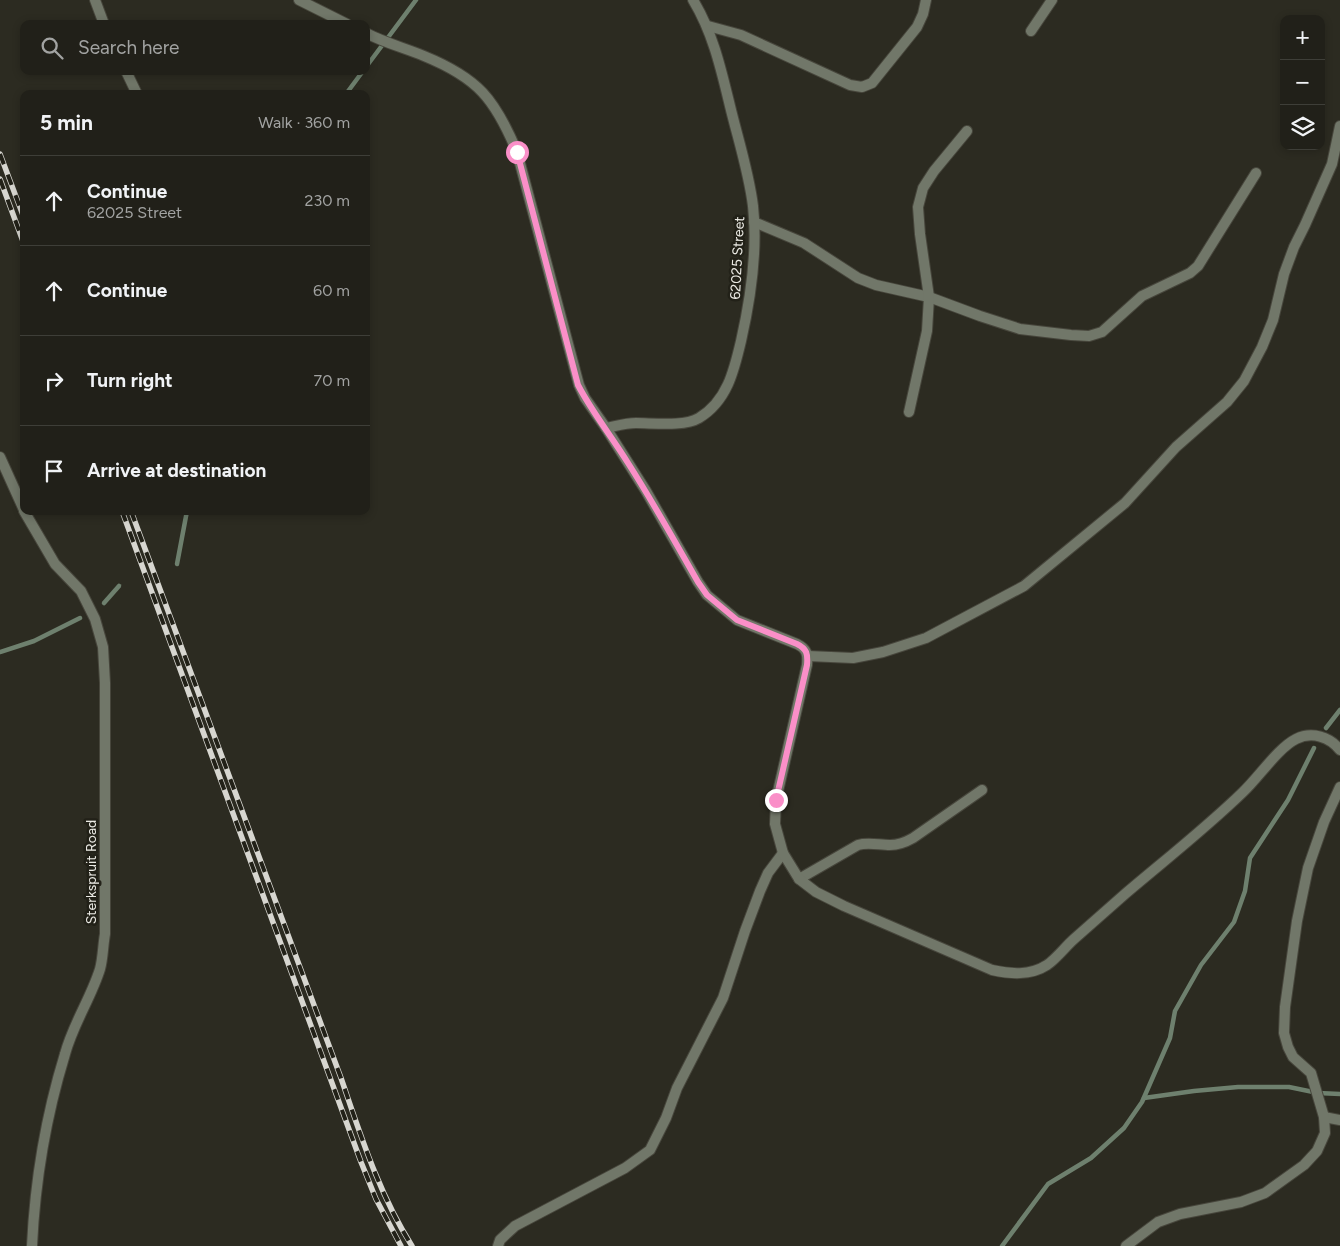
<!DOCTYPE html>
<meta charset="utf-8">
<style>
body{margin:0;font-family:Figtree,sans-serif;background:#2d2d26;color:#f1f3f6}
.controls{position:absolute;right:15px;top:15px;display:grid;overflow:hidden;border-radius:10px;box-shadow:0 2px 8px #0003}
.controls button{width:45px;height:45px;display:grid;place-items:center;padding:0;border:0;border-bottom:1px solid #3e3e38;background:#212019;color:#f1f3f6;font:25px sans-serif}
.stop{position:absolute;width:15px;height:15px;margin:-11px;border:4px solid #fa8fc8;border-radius:50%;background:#fff}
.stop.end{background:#fa8fc8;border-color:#fff;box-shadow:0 1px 5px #0008}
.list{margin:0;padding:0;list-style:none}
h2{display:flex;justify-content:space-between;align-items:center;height:65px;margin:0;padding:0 20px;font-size:21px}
h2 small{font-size:16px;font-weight:400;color:#a2a3a2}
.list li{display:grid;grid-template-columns:32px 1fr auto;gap:15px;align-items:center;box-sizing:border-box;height:90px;padding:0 20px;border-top:1px solid #3e3e38}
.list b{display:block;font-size:19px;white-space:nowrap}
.list p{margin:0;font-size:16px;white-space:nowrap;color:#a2a3a2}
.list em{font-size:16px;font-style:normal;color:#a2a3a2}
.icon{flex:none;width:28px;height:28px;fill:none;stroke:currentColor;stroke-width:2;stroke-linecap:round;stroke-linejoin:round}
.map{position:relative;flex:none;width:1340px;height:1246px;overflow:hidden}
.search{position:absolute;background:#212019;box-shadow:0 2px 8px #0003;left:20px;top:20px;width:350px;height:55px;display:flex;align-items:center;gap:12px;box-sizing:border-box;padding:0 18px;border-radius:10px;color:#a2a3a2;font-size:19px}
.panel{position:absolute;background:#212019;box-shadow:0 2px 8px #0003;left:20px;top:90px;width:350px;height:425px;border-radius:10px}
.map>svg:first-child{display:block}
</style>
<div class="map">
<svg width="1340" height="1246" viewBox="0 0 1340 1246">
<rect width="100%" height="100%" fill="#2c2b21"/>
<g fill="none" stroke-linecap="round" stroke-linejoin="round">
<g stroke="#6e806e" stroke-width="4.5">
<polyline points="366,67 416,0"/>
<polyline points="346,94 363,71"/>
<polyline points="177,564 187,511"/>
<polyline points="104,603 119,586"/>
<polyline points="0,652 34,641 80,618"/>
<polyline points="1326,728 1340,710"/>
<polyline points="1144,1098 1194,1091 1238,1087 1289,1087 1318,1093 1340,1094"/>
<polyline points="1002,1246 1048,1184 1091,1158 1124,1128 1142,1102 1170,1038 1175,1011 1201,965 1234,922 1245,891 1250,858 1288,800 1314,748"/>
</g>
<g stroke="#47463c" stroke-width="12">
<g id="minor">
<polyline points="95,0 104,24"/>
<polyline points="299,0 347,24"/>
<polyline points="708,26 741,35 850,85 862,87 872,83 917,27 923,14 926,0"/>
<polyline points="1031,31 1052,0"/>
<path d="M 366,33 C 385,43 405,48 424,56 C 478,78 495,99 517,152 L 579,385 L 585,398 L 606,428"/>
<polyline points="126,71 137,94"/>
<polyline points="754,222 804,243 858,278 876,285 929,297 980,316 1020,329 1071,335 1089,336 1102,332 1142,296 1190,273 1198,266 1256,173"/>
<polyline points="909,412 927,331 929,297 920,234 918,207 923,188 934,171 967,131"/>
<polyline points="808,656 853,658 883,652 926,638 1024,586 1125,503 1176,447 1227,402 1244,381 1262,347 1273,320 1284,274 1294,247 1305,225 1332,164 1340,126"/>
<path d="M 799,879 L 858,845 C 868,842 879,845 890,845 C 899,845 906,842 913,838 L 982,790"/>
<polyline points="1324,1117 1340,1120"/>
<polyline points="498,1246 500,1240 515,1226 625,1168 650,1150 666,1118 677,1088 723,998 745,931 760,891 768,873 783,853"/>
</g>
</g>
<g stroke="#47463c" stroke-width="12">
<g id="tertiary">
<path d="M 693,0 C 713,33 721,69 730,106 C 738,139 749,173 753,206 C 758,251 751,297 741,341 C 734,371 727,401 699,418 C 684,427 653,423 636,423 C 626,423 616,426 606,428 L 646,491 L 698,582 L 707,595 L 737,620 L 797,644 C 807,649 808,654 807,665 L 776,800 L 775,824 L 783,853 L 799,879 L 816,892 L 844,906 L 992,970 C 1010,974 1030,976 1047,965 C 1057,958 1065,947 1074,939 C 1091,924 1108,909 1125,894 C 1165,860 1206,828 1243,792 C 1259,777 1278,748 1296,739 C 1312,731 1330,737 1340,750"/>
<polyline points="0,457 24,510"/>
<path d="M 24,511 L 55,564 L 81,591 L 95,619 L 103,647 L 105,683 L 105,934 C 103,945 103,958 100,969 C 91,998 73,1024 65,1054 C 46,1116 35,1181 32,1246"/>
<polyline points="1126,1246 1158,1222 1180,1214 1241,1202 1265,1193 1304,1165 1317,1151 1325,1133 1324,1117 1311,1073 1293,1057 1288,1047 1284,1033 1285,1007 1297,921 1308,868 1324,822 1340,787"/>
</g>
</g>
<use href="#minor" stroke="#717769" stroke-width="10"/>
<use href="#tertiary" stroke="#717769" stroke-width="10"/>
<g stroke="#d7d6d0" stroke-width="5.5">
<g id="rail">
<polyline points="0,154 24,218"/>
<polyline points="0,179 24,244"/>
<polyline points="122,511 361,1162 376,1199 401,1246"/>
<path d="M 131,511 L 341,1078 C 361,1136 379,1194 412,1246"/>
</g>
</g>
<use href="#rail" stroke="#222118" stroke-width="4" stroke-dasharray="11" stroke-linecap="butt"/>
</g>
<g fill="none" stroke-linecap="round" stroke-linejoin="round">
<path stroke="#fa8fc8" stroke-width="6" d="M 517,152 L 578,385 C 592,412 612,437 628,463 C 653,502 675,542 698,582 L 707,595 L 737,620 L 797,644 C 807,649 808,654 807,665 L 776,800"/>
</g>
<g text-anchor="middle" stroke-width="5" stroke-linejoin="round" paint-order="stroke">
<g font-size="14" fill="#ebeae4" stroke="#222118">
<text transform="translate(737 258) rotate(-87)" y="5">62025 Street</text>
<text transform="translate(91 872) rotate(-90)" y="5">Sterkspruit Road</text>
</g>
</g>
</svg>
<div class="controls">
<button>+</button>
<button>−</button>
<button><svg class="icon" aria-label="layers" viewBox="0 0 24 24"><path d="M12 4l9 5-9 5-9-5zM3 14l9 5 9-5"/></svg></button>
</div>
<div class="stop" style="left:517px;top:152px"></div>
<div class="stop end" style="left:776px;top:800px"></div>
<div class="search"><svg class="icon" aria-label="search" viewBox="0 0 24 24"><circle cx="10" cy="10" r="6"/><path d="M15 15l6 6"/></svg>Search here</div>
<section class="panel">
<h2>5 min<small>Walk · 360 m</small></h2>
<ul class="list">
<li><svg class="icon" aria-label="ahead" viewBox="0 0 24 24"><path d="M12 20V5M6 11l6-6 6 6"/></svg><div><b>Continue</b><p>62025 Street</p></div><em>230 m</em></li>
<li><svg class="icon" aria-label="ahead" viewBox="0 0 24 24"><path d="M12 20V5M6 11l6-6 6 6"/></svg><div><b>Continue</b></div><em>60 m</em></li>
<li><svg class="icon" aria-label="right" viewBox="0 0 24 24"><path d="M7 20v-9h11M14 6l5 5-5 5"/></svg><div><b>Turn right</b></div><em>70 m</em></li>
<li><svg class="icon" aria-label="arrive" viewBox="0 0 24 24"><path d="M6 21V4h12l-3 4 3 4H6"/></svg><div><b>Arrive at destination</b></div></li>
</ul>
</section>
</div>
